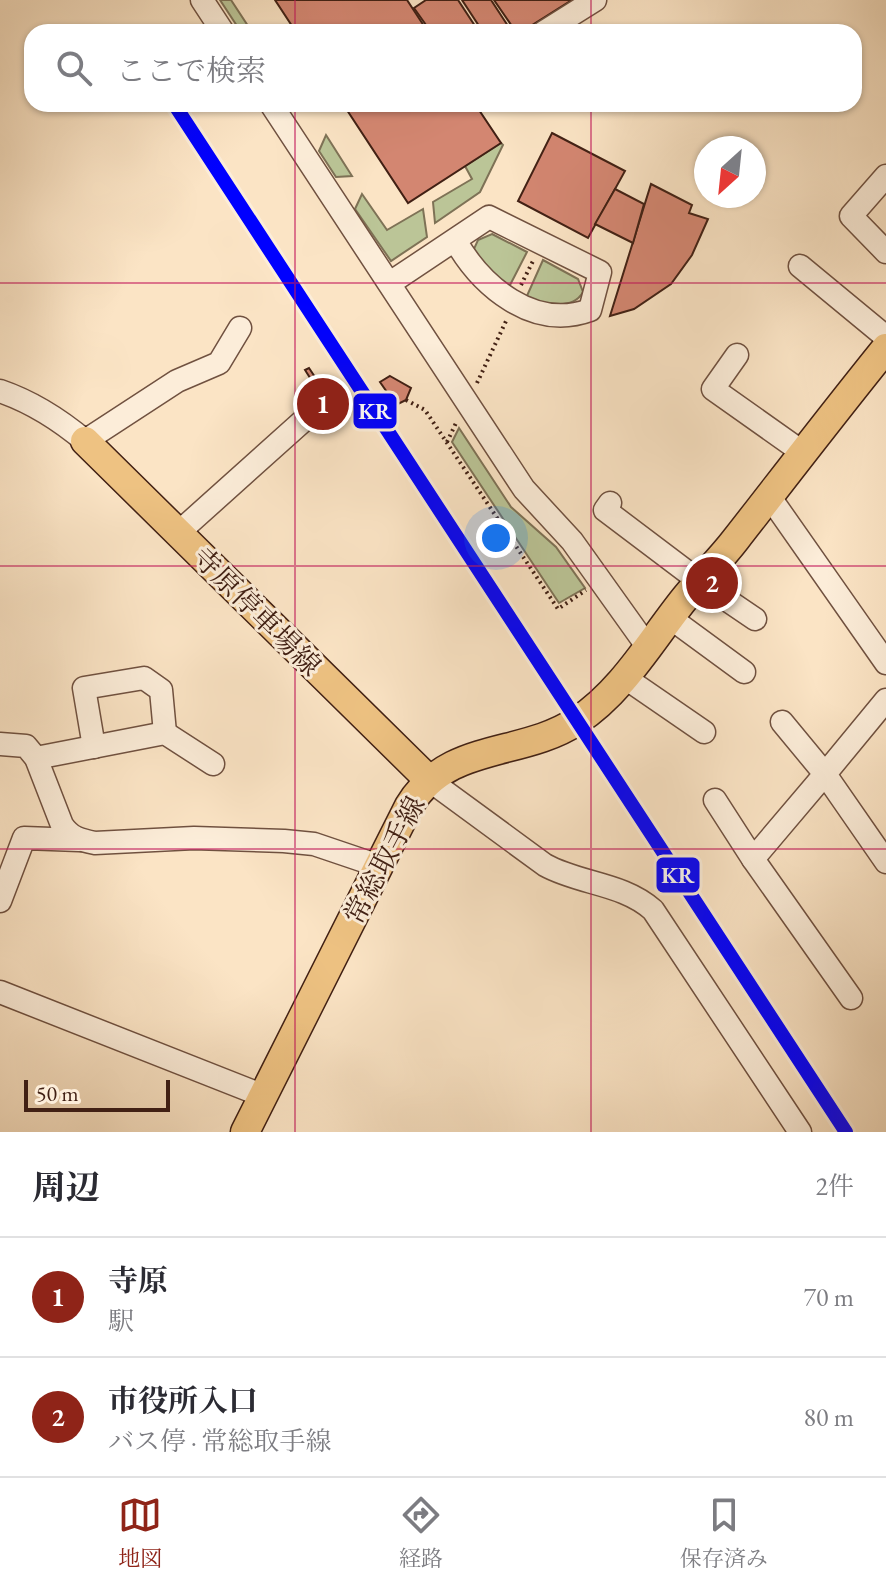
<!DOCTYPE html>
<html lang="ja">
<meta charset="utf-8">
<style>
body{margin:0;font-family:"EB Garamond","Noto Serif JP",serif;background:#f2f2f3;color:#2b2b33}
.compass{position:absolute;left:694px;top:136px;width:72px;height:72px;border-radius:50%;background:#fff;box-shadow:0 2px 6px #0004;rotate:207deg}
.scale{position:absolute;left:24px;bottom:20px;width:146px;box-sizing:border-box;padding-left:8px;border:4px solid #412014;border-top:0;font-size:22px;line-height:28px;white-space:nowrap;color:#412014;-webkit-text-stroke:6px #fcedd9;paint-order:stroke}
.you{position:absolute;left:496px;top:538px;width:28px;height:28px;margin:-20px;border:6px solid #fff;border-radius:50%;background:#1a73e8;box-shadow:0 0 0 12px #1a73e833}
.badge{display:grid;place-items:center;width:52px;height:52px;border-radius:50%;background:#8f2418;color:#fff;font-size:26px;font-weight:700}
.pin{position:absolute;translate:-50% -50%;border:4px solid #fff;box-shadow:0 2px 8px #0006}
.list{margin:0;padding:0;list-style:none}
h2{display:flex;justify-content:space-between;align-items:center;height:104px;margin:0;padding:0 32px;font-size:34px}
h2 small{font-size:26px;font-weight:400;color:#7c7c81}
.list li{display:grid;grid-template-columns:52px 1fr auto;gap:24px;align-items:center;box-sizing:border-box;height:120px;padding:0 32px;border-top:2px solid #e1e1e2}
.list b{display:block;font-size:30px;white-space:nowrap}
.list p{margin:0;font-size:26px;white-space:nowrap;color:#7c7c81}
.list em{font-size:26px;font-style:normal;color:#7c7c81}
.icon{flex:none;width:44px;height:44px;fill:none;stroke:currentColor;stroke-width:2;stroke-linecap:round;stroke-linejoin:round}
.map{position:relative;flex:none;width:886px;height:1132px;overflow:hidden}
.search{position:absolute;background:#fff;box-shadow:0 2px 6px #0004;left:24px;right:24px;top:24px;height:88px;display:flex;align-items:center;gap:20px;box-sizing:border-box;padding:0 28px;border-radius:24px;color:#7c7c81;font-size:30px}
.sheet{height:344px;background:#fff}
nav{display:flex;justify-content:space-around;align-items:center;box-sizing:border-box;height:112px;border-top:2px solid #e1e1e2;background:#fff;font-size:22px;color:#7c7c81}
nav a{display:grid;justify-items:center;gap:4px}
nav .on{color:#8f2418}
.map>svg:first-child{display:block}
</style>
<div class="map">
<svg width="886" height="1132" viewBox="0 0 886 1132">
<rect width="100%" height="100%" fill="#fbe4c5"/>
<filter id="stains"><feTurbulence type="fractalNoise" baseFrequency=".0025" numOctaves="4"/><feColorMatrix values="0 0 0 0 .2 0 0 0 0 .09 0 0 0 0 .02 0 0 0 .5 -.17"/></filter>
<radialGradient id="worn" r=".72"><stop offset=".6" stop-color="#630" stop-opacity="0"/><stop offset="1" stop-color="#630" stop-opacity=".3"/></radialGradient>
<g fill="#bbc597" stroke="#7e7256" stroke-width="2">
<polygon points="220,0 231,0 252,32 241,32"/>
<polygon points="326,135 352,176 336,177 319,151"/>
<polygon points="501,143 503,145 480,192 435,223 433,202 472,179 465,166"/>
<polygon points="362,194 387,230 423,209 427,237 391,261 355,209"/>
<polygon points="492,234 527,252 509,287 492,276 473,251 478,240"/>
<path d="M 543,260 L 578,279 L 583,292 C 573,311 542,304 526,298 Z"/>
<polygon points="459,428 511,507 556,547 585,588 559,603 452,442"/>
</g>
<g fill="#d38671" stroke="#412014" stroke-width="2">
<polygon points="275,0 407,0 428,32 296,32"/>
<polygon points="426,0 458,0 479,32 431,32 414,8"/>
<polygon points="462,0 491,0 512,32 483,32"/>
<polygon points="494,0 572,0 521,32 516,32"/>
<polygon points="343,104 475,104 501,143 408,203"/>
<polygon points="552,133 625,171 588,238 518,201"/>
<polygon points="651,184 692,205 689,213 708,219 692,255 671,284 634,309 610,316"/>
<polygon points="615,189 644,204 633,243 595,224"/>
<polygon points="309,368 321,386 325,384 344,413 339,416 343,422 331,430 325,422 321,421 308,402 311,398 304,387 312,381 305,370"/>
<polygon points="390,376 411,388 406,400 396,405 380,382"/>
</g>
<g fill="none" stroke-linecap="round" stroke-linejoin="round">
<g stroke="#705140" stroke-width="25">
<g id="minor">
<polyline points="202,0 223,32"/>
<polyline points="544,32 595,0"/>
<polyline points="271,104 524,489 572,541 647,646"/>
<polyline points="886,176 851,216 886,252"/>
<polyline points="800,266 886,337"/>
<path d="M 390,283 L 489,217 L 600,272 L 590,310 C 533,331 481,286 455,240"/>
<polyline points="737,355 713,389 802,452"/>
<path d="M 0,391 C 32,402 60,420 85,441 L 177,381 L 219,363 L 240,328"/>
<polyline points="769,496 886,663"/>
<polyline points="610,503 605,510 699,581 755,619"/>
<polyline points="178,533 314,411"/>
<polyline points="669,617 744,672"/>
<polyline points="624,677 704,732"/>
<polyline points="886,700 825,774 886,862"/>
<path d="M 0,744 L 26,746 L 36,758 L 62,825 C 71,838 80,840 95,843 L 194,838 L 284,841 L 314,844 L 379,866"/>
<polyline points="94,747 84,688 144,678 161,690 165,733"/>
<polyline points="36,758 165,733 213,764"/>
<path d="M 429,780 L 545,865 C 579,884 623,883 653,910 L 800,1132"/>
<polyline points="715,800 753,859 825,774 782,722"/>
<polyline points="753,859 851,998"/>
<polyline points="0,901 24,838 79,840"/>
<polyline points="0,992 264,1096"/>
</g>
</g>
<g stroke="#412014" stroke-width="31">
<g id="major">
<polyline points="85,441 429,780"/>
<path d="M 245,1132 L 409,806 C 448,741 521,758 577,721 C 622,692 652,639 685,598 C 701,578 720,560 736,539 C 786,475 835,411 886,348"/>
</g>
</g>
<g stroke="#412014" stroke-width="4" stroke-dasharray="2 4" stroke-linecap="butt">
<polyline points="521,285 533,261"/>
<polyline points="477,383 507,319"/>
<polyline points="406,400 425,410 558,609 586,590"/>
<polyline points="447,442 456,423"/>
</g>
<use href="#minor" stroke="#fcedd9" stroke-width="22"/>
<use href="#major" stroke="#eec282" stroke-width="28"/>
<g stroke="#fcedd9" stroke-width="20">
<polyline id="rail-1" points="174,104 846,1132"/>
</g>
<use href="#rail-1" stroke="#00f" stroke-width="14"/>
</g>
<path fill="none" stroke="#c2185b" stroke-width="2" stroke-opacity="0.55" d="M 295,0 L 295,32M 591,0 L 591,32M 295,104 L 295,1132M 591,104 L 591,1132M 0,283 L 886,283M 0,566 L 886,566M 0,849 L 886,849"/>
<g text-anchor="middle" stroke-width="6" stroke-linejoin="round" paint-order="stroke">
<g font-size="28" fill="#412014" stroke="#fcedd9">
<text transform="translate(257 611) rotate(45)" y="10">寺原停車場線</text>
<text transform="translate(384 860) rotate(-62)" y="10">常総取手線</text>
</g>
</g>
<g stroke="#fcedd9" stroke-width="3">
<rect x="352" y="392" width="46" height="38" rx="8" fill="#00f"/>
<rect x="655" y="856" width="46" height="38" rx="8" fill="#00f"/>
</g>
<g font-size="22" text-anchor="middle" font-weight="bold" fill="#fff">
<text x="375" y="419">KR</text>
<text x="678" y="883">KR</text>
</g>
<rect width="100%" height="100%" filter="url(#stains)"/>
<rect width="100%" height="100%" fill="url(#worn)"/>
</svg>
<svg class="compass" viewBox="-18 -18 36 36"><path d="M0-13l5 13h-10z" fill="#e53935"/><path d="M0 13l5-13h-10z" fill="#7c7c81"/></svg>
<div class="scale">50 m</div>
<div class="you"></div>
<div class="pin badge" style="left:323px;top:404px">1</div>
<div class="pin badge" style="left:712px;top:583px">2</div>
<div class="search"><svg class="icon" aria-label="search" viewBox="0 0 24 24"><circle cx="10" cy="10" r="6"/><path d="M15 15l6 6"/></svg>ここで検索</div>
</div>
<section class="sheet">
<h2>周辺<small>2件</small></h2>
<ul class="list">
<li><span class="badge">1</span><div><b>寺原</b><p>駅</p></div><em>70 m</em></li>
<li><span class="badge">2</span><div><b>市役所入口</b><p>バス停 · 常総取手線</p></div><em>80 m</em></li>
</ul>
</section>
<nav>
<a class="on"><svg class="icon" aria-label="map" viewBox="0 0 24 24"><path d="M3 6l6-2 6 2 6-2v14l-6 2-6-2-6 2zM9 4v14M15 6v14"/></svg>地図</a>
<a><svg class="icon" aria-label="directions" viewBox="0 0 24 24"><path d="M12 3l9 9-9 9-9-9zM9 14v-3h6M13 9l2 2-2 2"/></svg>経路</a>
<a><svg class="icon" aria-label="saved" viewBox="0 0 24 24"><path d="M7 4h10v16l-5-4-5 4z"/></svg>保存済み</a>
</nav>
